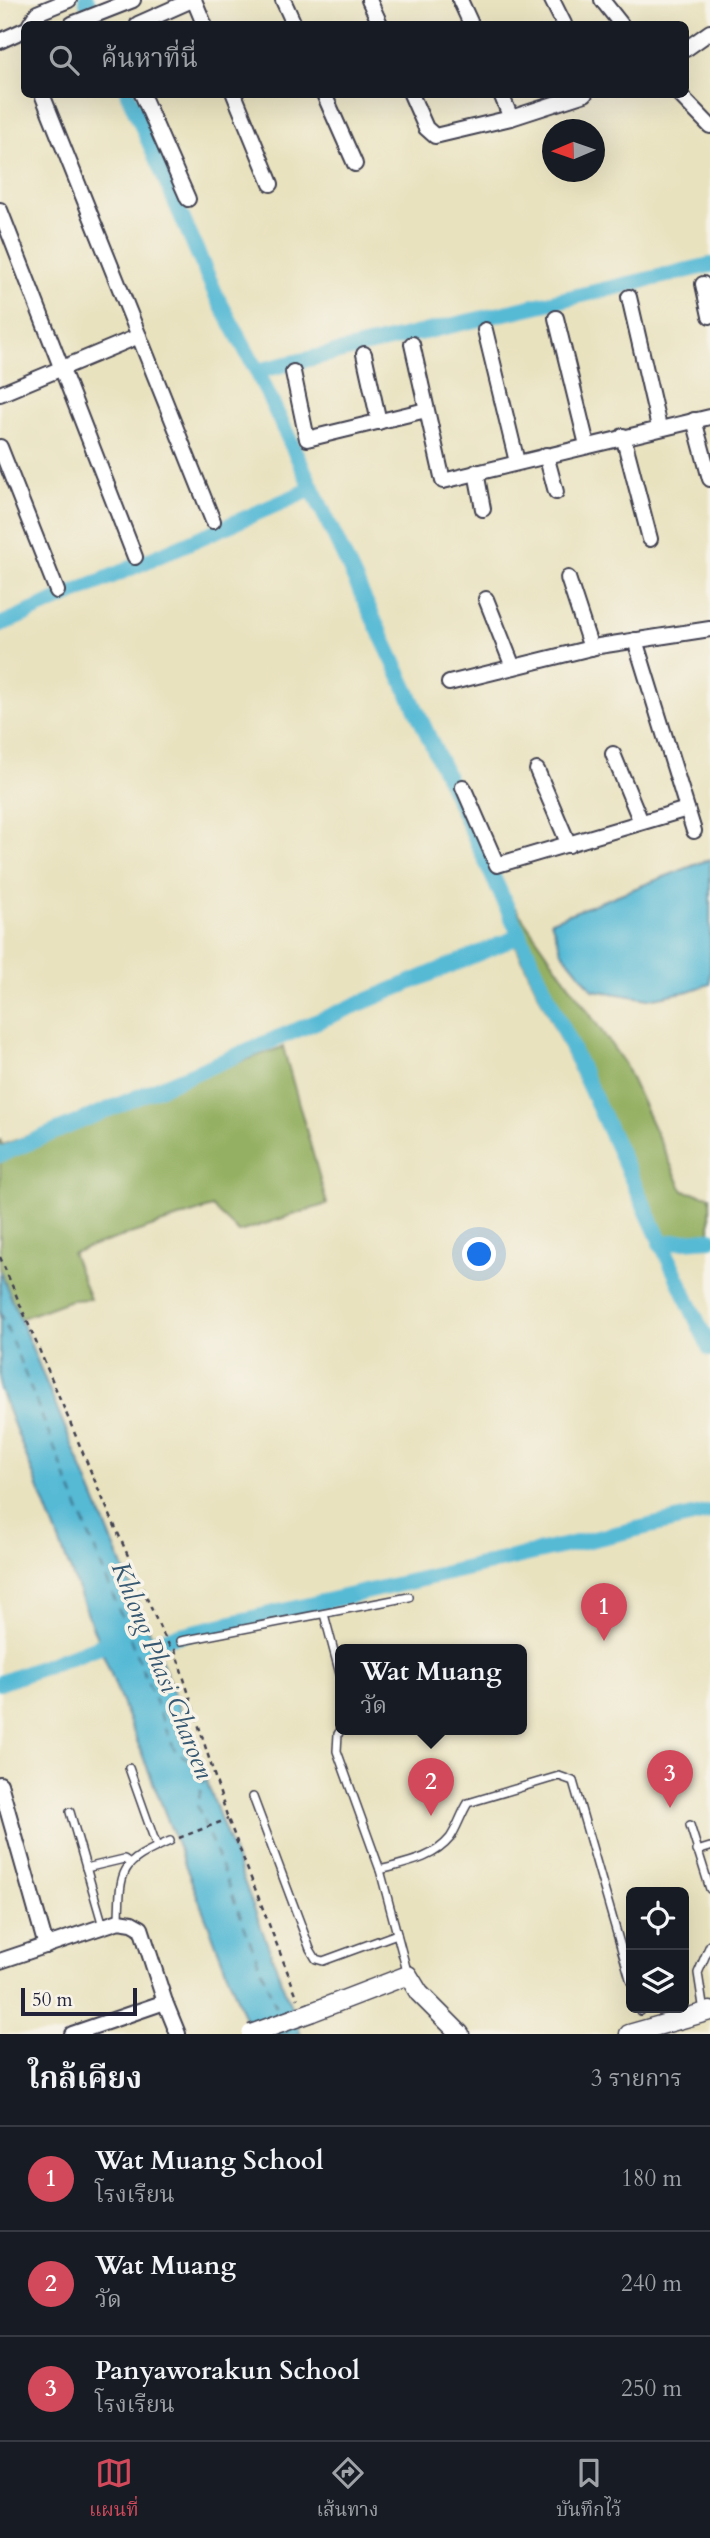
<!DOCTYPE html>
<html lang="th">
<meta charset="utf-8">
<style>
body{margin:0;font-family:Cardo,"Noto Serif Thai",serif;background:#20242c;color:#f1f3f6}
.controls{position:absolute;right:21px;bottom:21px;display:grid;overflow:hidden;border-radius:10px;box-shadow:0 7px 28px #0002}
.controls button{width:63px;height:63px;display:grid;place-items:center;padding:0;border:0;border-bottom:2px solid #363941;background:#171b24;color:#f1f3f6;font:35px sans-serif}
.compass{position:absolute;left:542px;top:119px;width:63px;height:63px;border-radius:50%;background:#171b24;box-shadow:0 7px 28px #0002;rotate:268deg}
.scale{position:absolute;left:21px;bottom:18px;width:116px;box-sizing:border-box;padding-left:7px;border:4px solid #22223b;border-top:0;font-size:19px;line-height:24px;white-space:nowrap;color:#22223b;-webkit-text-stroke:5px #f7f3e8;paint-order:stroke}
.you{position:absolute;left:480px;top:1255px;width:24px;height:24px;margin:-18px;border:5px solid #fff;border-radius:50%;background:#1a73e8;box-shadow:0 0 0 10px #1a73e833}
.badge{display:grid;place-items:center;width:46px;height:46px;border-radius:50%;background:#d1495b;color:#fff;font-size:23px;font-weight:700}
.pin{position:absolute;translate:-50% -58px;filter:drop-shadow(0 2px 4px #0008)}
.pin::after{content:'';position:absolute;top:37px;width:24px;height:21px;background:inherit;clip-path:polygon(0 0,100% 0,50% 100%)}
.popup{position:absolute;left:335px;top:1644px;width:192px;height:91px;box-sizing:border-box;display:grid;place-content:center;border-radius:10px;background:#171b24;filter:drop-shadow(0 2px 5px #0005);font-size:23px;white-space:nowrap;color:#9ea1a6}
.popup b{font-size:26px;color:#f1f3f6}
.popup::after{content:'';position:absolute;left:50%;top:100%;margin-left:-14px;border:14px solid transparent;border-top-color:#171b24}
.list{margin:0;padding:0;list-style:none}
h2{display:flex;justify-content:space-between;align-items:center;height:91px;margin:0;padding:0 28px;font-size:30px}
h2 small{font-size:23px;font-weight:400;color:#9ea1a6}
.list li{display:grid;grid-template-columns:46px 1fr auto;gap:21px;align-items:center;box-sizing:border-box;height:105px;padding:0 28px;border-top:2px solid #363941}
.list b{display:block;font-size:26px;white-space:nowrap}
.list p{margin:0;font-size:23px;white-space:nowrap;color:#9ea1a6}
.list em{font-size:23px;font-style:normal;color:#9ea1a6}
.icon{flex:none;width:38px;height:38px;fill:none;stroke:currentColor;stroke-width:2;stroke-linecap:round;stroke-linejoin:round}
.map{position:relative;flex:none;width:710px;height:2034px;overflow:hidden}
.search{position:absolute;background:#171b24;box-shadow:0 7px 28px #0002;left:21px;right:21px;top:21px;height:77px;display:flex;align-items:center;gap:18px;box-sizing:border-box;padding:0 24px;border-radius:10px;color:#9ea1a6;font-size:26px}
.sheet{height:406px;background:#171b24}
nav{display:flex;justify-content:space-around;align-items:center;box-sizing:border-box;height:98px;border-top:2px solid #363941;background:#171b24;font-size:19px;color:#9ea1a6}
nav a{display:grid;justify-items:center;gap:4px}
nav .on{color:#d1495b}
.map>svg:first-child{display:block}
</style>
<div class="map">
<svg width="710" height="2034" viewBox="0 0 710 2034">
<rect width="100%" height="100%" fill="#f7f3e8"/>
<filter id="ink" filterUnits="userSpaceOnUse"><feTurbulence type="fractalNoise" baseFrequency=".0143" numOctaves="2"/><feDisplacementMap in="SourceGraphic" scale="14" xChannelSelector="R" yChannelSelector="G"/><feConvolveMatrix kernelMatrix="1 2 1 2 8 2 1 2 1" color-interpolation-filters="sRGB"/></filter>
<filter id="wash" filterUnits="userSpaceOnUse"><feTurbulence type="fractalNoise" baseFrequency=".00686" numOctaves="4" result="noise"/><feDisplacementMap in="SourceGraphic" scale="28" xChannelSelector="R" yChannelSelector="G"/><feGaussianBlur stdDeviation="1.57" result="paint"/><feColorMatrix in="noise" values="0 0 0 0 0 0 0 0 0 0 0 0 0 0 0 0 0 1.4 0 .05"/><feComposite in="paint" operator="in"/></filter>
<g filter="url(#wash)">
<rect width="100%" height="100%" fill="#e9e2bf"/>
<g fill="#94b062" stroke="#5b694e" stroke-width="2">
<polygon points="507,896 624,1063 683,1191 710,1196 710,1245 658,1248 515,944"/>
<polygon points="283,1047 327,1204 239,1232 212,1207 72,1253 90,1299 71,1300 19,1319 0,1271 0,1139 2,1145"/>
</g>
<g fill="#57bad5" stroke="#3c6e88" stroke-width="2">
<polygon points="710,859 710,984 689,991 649,999 593,990 562,952 551,921"/>
<polygon points="0,1271 159,1654 301,2034 251,2034 0,1389"/>
</g>
<g fill="none" stroke-linecap="round" stroke-linejoin="round">
<g stroke="#57bad5" stroke-width="16">
<polyline points="86,0 97,24"/>
<polyline points="128,94 216,295 257,371 414,705 710,1349"/>
<polyline points="257,371 710,265"/>
<polyline points="0,625 312,489"/>
<polyline points="0,1155 520,936"/>
<polyline points="660,1243 710,1239"/>
<polyline points="133,1646 710,1512"/>
<polyline points="0,1683 119,1639"/>
</g>
<polyline stroke="#355771" stroke-width="2" stroke-dasharray="9 7" stroke-linecap="butt" points="0,1311 174,1749 205,1773 197,1805 279,2015"/>
</g>
</g>
<g filter="url(#ink)">
<g fill="none" stroke-linecap="round" stroke-linejoin="round">
<g stroke="#403f4f" stroke-width="10">
<g id="service">
<polyline points="324,1614 340,1674"/>
<polyline points="181,1641 409,1597"/>
<polyline points="341,1730 338,1734 337,1751 380,1870 408,1975"/>
<polyline points="129,1768 157,1847"/>
<polyline points="253,1797 310,1949 316,1959 323,1961 397,1934"/>
<polyline points="70,1812 103,1926"/>
<polyline points="690,1825 710,1889"/>
<polyline points="697,1851 710,1847"/>
<polyline points="86,1868 124,1859 130,1863"/>
<path d="M 380,1870 C 405,1863 433,1859 450,1838 C 457,1828 461,1814 468,1803 L 559,1776 L 573,1781 L 631,1982"/>
<path d="M 119,1921 C 120,1868 120,1863 170,1841"/>
<polyline points="639,2008 640,2011"/>
<polyline points="704,2012 698,1973 710,1945"/>
</g>
</g>
<g stroke="#403f4f" stroke-width="18">
<g id="minor">
<polyline points="194,0 204,24"/>
<polyline points="283,0 294,24"/>
<polyline points="369,0 380,24"/>
<polyline points="460,0 471,24"/>
<polyline points="552,0 564,24"/>
<polyline points="602,0 621,24"/>
<polyline points="30,24 37,13 69,0"/>
<polyline points="72,24 133,0"/>
<polyline points="138,24 192,0"/>
<polyline points="0,41 24,30"/>
<polyline points="686,49 710,32"/>
<polyline points="42,94 213,521"/>
<polyline points="142,94 188,199"/>
<polyline points="234,94 271,184"/>
<polyline points="324,94 355,164"/>
<polyline points="411,94 426,128 435,136 511,118 585,94"/>
<polyline points="501,94 511,118"/>
<polyline points="679,94 710,126"/>
<polyline points="0,210 135,557"/>
<polyline points="703,284 710,316"/>
<polyline points="629,297 659,427"/>
<polyline points="556,318 587,445"/>
<polyline points="485,330 517,462"/>
<polyline points="412,344 443,481 710,417"/>
<polyline points="364,354 379,422"/>
<polyline points="293,372 307,439 426,410"/>
<polyline points="0,394 139,336"/>
<polyline points="694,420 710,479"/>
<polyline points="623,436 650,539"/>
<polyline points="0,447 57,591"/>
<polyline points="546,455 556,492"/>
<polyline points="476,472 483,509"/>
<polyline points="568,578 591,648"/>
<polyline points="486,599 513,667"/>
<polyline points="635,640 694,831"/>
<polyline points="449,683 599,646 710,629"/>
<polyline points="613,754 641,822"/>
<polyline points="537,770 569,845"/>
<polyline points="463,787 497,865 687,809"/>
<polyline points="0,1784 46,1946"/>
<polyline points="0,1961 119,1921 132,1923 141,1928 165,2002"/>
<polyline points="72,2034 165,2002 178,2034"/>
</g>
</g>
<g stroke="#403f4f" stroke-width="21">
<g id="tertiary">
<polyline points="312,2012 408,1975 419,1993 460,2034"/>
<polyline points="629,2034 710,2011"/>
</g>
</g>
<g stroke="#403f4f" stroke-width="2.5" stroke-dasharray="5 5" stroke-linecap="butt">
<polyline points="0,1257 94,1479 160,1628 169,1645 175,1650 228,1819 298,1999"/>
<polyline points="179,1838 228,1819"/>
</g>
<use href="#service" stroke="#fff" stroke-width="7"/>
<use href="#minor" stroke="#fff" stroke-width="14"/>
<use href="#tertiary" stroke="#fff" stroke-width="18"/>
<g stroke="#403f4f" stroke-width="21" stroke-linecap="butt">
<polyline id="tertiary-bridge" points="251,2034 312,2012"/>
</g>
<use href="#tertiary-bridge" stroke="#fff" stroke-width="18"/>
</g>
</g>
<g text-anchor="middle" stroke-width="7" stroke-linejoin="round" paint-order="stroke">
<g font-size="26" font-style="italic" fill="#355771" stroke="#f7f3e8">
<text transform="translate(163 1670) rotate(68)" y="9">Khlong Phasi Charoen</text>
</g>
</g>
</svg>
<div class="controls">
<button><svg class="icon" aria-label="locate" viewBox="0 0 24 24"><circle cx="12" cy="12" r="6"/><path d="M12 2v4M12 18v4M2 12h4M18 12h4"/></svg></button>
<button><svg class="icon" aria-label="layers" viewBox="0 0 24 24"><path d="M12 4l9 5-9 5-9-5zM3 14l9 5 9-5"/></svg></button>
</div>
<svg class="compass" viewBox="-18 -18 36 36"><path d="M0-13l5 13h-10z" fill="#e53935"/><path d="M0 13l5-13h-10z" fill="#9ea1a6"/></svg>
<div class="scale">50 m</div>
<div class="you"></div>
<div class="pin badge" style="left:604px;top:1641px">1</div>
<div class="pin badge" style="left:431px;top:1816px">2</div>
<div class="popup"><b>Wat Muang</b>วัด</div>
<div class="pin badge" style="left:670px;top:1808px">3</div>
<div class="search"><svg class="icon" aria-label="search" viewBox="0 0 24 24"><circle cx="10" cy="10" r="6"/><path d="M15 15l6 6"/></svg>ค้นหาที่นี่</div>
</div>
<section class="sheet">
<h2>ใกล้เคียง<small>3 รายการ</small></h2>
<ul class="list">
<li><span class="badge">1</span><div><b>Wat Muang School</b><p>โรงเรียน</p></div><em>180 m</em></li>
<li><span class="badge">2</span><div><b>Wat Muang</b><p>วัด</p></div><em>240 m</em></li>
<li><span class="badge">3</span><div><b>Panyaworakun School</b><p>โรงเรียน</p></div><em>250 m</em></li>
</ul>
</section>
<nav>
<a class="on"><svg class="icon" aria-label="map" viewBox="0 0 24 24"><path d="M3 6l6-2 6 2 6-2v14l-6 2-6-2-6 2zM9 4v14M15 6v14"/></svg>แผนที่</a>
<a><svg class="icon" aria-label="directions" viewBox="0 0 24 24"><path d="M12 3l9 9-9 9-9-9zM9 14v-3h6M13 9l2 2-2 2"/></svg>เส้นทาง</a>
<a><svg class="icon" aria-label="saved" viewBox="0 0 24 24"><path d="M7 4h10v16l-5-4-5 4z"/></svg>บันทึกไว้</a>
</nav>
